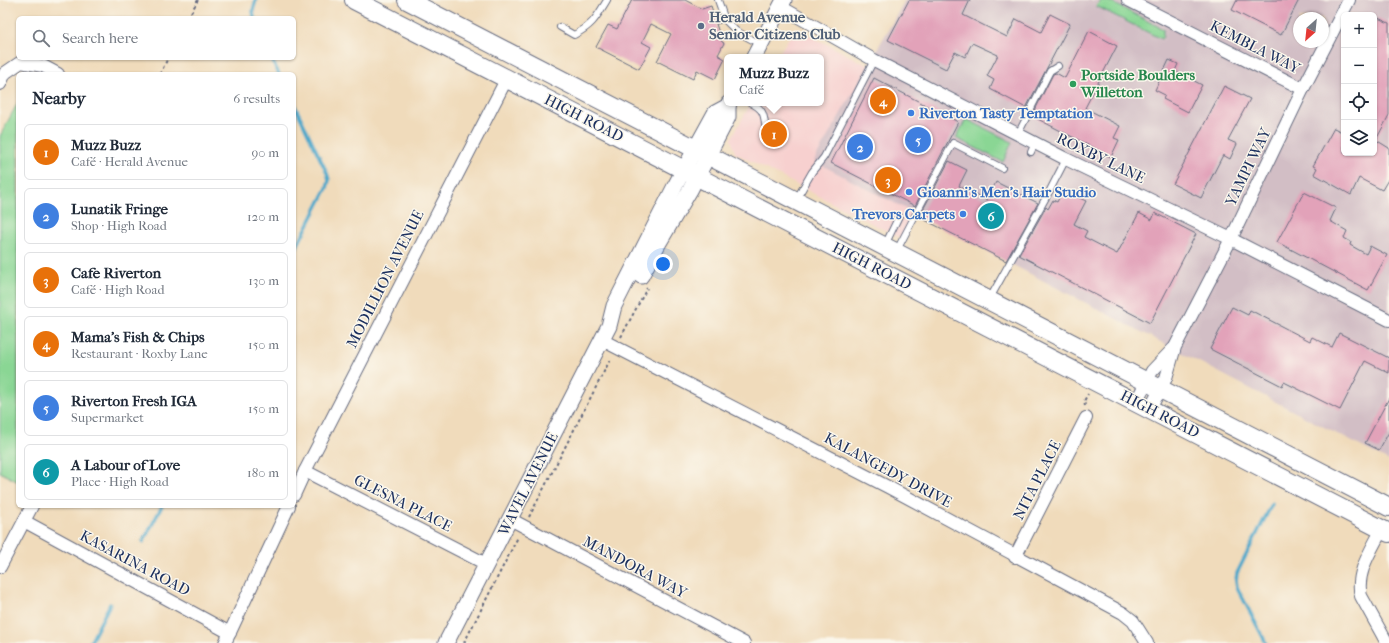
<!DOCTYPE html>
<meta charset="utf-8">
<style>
body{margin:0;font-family:"IM FELL French Canon",serif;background:#f2f2f3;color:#1f2937}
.controls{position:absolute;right:12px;top:12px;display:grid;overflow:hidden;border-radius:6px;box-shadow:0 1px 3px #0004}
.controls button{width:36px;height:36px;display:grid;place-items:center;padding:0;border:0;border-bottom:1px solid #e0e1e3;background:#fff;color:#1f2937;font:20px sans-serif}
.compass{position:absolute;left:1293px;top:12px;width:36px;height:36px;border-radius:50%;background:#fff;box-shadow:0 1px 3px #0004;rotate:207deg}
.you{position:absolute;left:663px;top:264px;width:14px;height:14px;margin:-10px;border:3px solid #fff;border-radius:50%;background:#1a73e8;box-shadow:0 0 0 6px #1a73e833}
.badge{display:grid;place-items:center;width:26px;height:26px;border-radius:50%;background:#b5179e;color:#fff;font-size:13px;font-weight:700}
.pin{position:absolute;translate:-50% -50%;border:2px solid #fff;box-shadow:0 1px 4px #0006}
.popup{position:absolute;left:724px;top:54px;width:100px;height:52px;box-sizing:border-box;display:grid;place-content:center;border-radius:6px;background:#fff;filter:drop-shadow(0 1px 3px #0005);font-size:13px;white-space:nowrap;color:#747a83}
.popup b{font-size:15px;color:#1f2937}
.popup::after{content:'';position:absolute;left:50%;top:100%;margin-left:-8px;border:8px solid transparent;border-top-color:#fff}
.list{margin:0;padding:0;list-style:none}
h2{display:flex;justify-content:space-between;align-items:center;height:52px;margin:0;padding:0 16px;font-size:17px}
h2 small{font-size:13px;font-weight:400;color:#747a83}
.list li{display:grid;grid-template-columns:26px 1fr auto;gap:12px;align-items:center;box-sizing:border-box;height:56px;margin:0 8px 8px;padding:0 8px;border:1px solid #e0e1e3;border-radius:6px}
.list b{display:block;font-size:15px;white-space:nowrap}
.list p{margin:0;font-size:13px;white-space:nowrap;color:#747a83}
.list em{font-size:13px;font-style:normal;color:#747a83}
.icon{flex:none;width:22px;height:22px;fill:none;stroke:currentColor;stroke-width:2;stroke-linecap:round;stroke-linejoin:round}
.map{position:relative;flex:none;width:1389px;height:643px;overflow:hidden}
.search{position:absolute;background:#fff;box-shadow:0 1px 3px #0004;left:16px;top:16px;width:280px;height:44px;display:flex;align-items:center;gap:10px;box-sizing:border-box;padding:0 14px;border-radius:6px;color:#747a83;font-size:15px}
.panel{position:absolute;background:#fff;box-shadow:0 1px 3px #0004;left:16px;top:72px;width:280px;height:436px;border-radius:6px}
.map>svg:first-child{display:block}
</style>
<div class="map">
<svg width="1389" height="643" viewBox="0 0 1389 643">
<rect width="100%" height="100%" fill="#fbf7ec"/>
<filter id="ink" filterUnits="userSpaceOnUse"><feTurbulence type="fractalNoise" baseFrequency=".025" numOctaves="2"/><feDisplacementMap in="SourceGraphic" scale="8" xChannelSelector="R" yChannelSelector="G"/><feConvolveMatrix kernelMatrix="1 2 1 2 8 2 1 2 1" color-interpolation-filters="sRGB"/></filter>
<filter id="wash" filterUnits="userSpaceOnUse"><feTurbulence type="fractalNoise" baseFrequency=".012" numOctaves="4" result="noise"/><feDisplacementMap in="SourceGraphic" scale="16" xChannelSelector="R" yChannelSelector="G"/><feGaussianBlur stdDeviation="0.9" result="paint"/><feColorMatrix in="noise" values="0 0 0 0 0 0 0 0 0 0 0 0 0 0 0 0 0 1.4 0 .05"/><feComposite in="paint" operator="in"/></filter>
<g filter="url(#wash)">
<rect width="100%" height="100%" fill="#f0dbbb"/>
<polygon fill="#f7d0cf" points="795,28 965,115 902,239 735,153 731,139 751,103 821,103 821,57 777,57"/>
<path fill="#d2bec5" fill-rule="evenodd" d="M 905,0 L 1389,0 L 1389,461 L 814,161 ZM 1344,15 L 1374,15 L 1374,153 L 1344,153 ZM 1299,18 L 1323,18 L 1323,42 L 1299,42 Z"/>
<g fill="#8ad694" stroke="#528279">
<polygon points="1102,0 1109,1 1163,29 1163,37 1161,39 1096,6"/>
<polygon points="18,102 18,482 0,472 0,136"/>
<polygon points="966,119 1012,142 1003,162 956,138"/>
</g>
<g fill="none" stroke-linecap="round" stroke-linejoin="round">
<g stroke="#4ca7ca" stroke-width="3.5">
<polyline points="254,18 253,10 256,0"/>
<polyline points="271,58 279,74"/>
<polyline points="294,104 327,173 329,180 327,188 294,252"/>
<polyline points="143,542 162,506"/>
<polyline points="90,643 110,604"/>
<polyline points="1266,643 1237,587 1236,580 1237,573 1272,504"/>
</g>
</g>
<g id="blocks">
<g fill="#e2a2b9">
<polygon points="632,0 685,0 702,9 711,6 714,15 718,14 721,23 716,24 722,42 724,43 718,55 725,59 715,79 697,70 693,79 657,61 671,34 651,24 642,42 651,47 639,69 596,47 608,25 617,29"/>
<polygon points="909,0 970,0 963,15 1007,37 1016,19 1041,32 1050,14 1070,24 1026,108 990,89 994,80 987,76 998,55 972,43 965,57 955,52 946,69 888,40"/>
<polygon points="1237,0 1299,0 1281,35 1232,10"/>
<polygon points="1378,18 1389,23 1389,115 1376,140 1389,148 1389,178 1382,190 1359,178 1351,195 1314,174 1317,168 1313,166 1334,128 1344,133 1344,153 1374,153 1374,26"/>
<polygon points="1089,31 1117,46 1085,108 1120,126 1114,138 1119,140 1111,157 1032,116 1053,74 1056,73 1065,78"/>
<polygon points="1169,60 1178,64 1175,71 1202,85 1188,112 1163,99 1165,95 1155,90"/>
<polygon points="874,78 958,122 915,206 831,163"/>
<polygon points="1224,86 1250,99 1228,140 1237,144 1230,159 1223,155 1201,198 1173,184"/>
<polygon points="949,161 967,170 959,186 987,200 996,182 1038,203 1006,261 919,217"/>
<polygon points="1063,190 1086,201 1074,224 1087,231 1084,237 1117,254 1139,213 1152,220 1155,213 1196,234 1150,323 1019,255 1046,207 1048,209 1053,200 1057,202"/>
<polygon points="1304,192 1336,208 1330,221 1347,231 1344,238 1351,242 1350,245 1366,254 1370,246 1387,255 1368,290 1277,242"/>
<polygon points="1232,307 1248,315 1250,310 1310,341 1312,337 1332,347 1339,333 1389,358 1389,373 1365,361 1340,410 1284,382 1282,386 1210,349"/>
<polygon points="1389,398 1389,432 1379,450 1365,443"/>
</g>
</g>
</g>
<g filter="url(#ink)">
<use href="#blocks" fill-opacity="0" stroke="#666b7f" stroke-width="1"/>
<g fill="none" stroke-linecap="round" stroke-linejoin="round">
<g stroke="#666b7f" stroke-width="8">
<g id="service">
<polyline points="718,0 725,20 736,31 760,44"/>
<path d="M 560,27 L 574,35 C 593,25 596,18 607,0"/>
<path d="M 751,103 C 761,108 764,112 765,124"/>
<polyline points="1018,134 1050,71 1058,66"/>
<polyline points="1031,152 1035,143"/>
<polyline points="796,200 812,172 824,157 874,60"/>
<polyline points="885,245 899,216"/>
<polyline points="896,252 953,143 1002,168"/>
<polyline points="989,300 1049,192 1066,159"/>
</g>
</g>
<g stroke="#666b7f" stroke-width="14">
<g id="minor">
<polyline points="1128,0 1303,89"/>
<polyline points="781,7 874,60 1066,159 1231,239 1389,320"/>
<polyline points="0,84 5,73 21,62 43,66 58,74"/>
<polyline points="602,340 888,487 1123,613 1133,621 1147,643"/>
<polyline points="1136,402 1152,371 1173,349"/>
<polyline points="1150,409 1166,378 1175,347 1231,239 1303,89 1349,0"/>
<polyline points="305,471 486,564"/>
<polyline points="294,495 305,471 507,78"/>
<polyline points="510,519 744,643"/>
<polyline points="24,521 230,633"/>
<path d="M 1382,529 C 1372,549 1355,573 1361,596 L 1387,643"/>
<polyline points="1015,557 1086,418"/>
<polyline points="0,567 32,506"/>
<polyline points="225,643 289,506"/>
</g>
</g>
<g stroke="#666b7f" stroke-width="17">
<g id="tertiary">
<polyline points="754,57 784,0"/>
<polyline points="641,276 657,246 690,190 728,117 728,106 729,103"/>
<polyline points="446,643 609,326 614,306 675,186 715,113 728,106"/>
</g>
</g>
<g stroke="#666b7f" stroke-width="20">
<g id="primary">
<polyline points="354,0 1389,533"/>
<polyline points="407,0 1389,507"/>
</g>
</g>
<g stroke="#666b7f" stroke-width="2" stroke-dasharray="3 3" stroke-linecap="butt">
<polyline points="188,18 198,0"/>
<polyline points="160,74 168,58"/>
<polyline points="621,337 647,288"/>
<polyline points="1085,406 1084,401 1088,394"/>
<polyline points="529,517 611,358"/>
<polyline points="464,643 518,537"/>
</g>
<use href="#service" stroke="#fff" stroke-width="6"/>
<use href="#minor" stroke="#fff" stroke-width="12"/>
<use href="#tertiary" stroke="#fff" stroke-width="15"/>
<use href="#primary" stroke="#fff" stroke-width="18"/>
</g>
</g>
<circle fill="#5c6f8a" stroke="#fbf7ec" stroke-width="1.5" cx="701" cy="26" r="4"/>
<circle fill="#2e9e5b" stroke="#fbf7ec" stroke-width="1.5" cx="1073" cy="84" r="4"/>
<g fill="#3f7fe0" stroke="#fbf7ec" stroke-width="1.5">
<circle cx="911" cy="113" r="4"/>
<circle cx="909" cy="192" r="4"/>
<circle cx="963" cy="214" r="4"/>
</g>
<g text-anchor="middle" stroke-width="3" stroke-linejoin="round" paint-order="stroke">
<g font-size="15" font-weight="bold" fill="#4e5e75" stroke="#fbf7ec" text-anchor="start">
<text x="709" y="22">Herald Avenue<tspan x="709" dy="17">Senior Citizens Club</tspan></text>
</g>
<g font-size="15" fill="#1b2f5e" stroke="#fbf7ec">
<text transform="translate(1255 47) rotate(27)" y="5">KEMBLA WAY</text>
<text transform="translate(584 118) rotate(27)" y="5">HIGH ROAD</text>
<text transform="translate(1101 158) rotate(26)" y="5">ROXBY LANE</text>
<text transform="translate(1248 167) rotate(-64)" y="5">YAMPI WAY</text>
<text transform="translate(872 266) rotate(27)" y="5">HIGH ROAD</text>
<text transform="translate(385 279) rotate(-63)" y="5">MODILLION AVENUE</text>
<text transform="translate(1160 414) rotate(27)" y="5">HIGH ROAD</text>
<text transform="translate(888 470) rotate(28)" y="5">KALANGEDY DRIVE</text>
<text transform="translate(1037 480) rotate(-63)" y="5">NITA PLACE</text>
<text transform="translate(528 484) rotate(-63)" y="5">WAVEL AVENUE</text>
<text transform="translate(403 503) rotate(27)" y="5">GLESNA PLACE</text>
<text transform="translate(135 563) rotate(28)" y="5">KASARINA ROAD</text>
<text transform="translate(635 567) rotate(28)" y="5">MANDORA WAY</text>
</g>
<g font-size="15" font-weight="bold" fill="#27864d" stroke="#fbf7ec" text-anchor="start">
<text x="1081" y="80">Portside Boulders<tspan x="1081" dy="17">Willetton</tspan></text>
</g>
<g font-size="15" font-weight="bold" fill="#366cbe" stroke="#fbf7ec" text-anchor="start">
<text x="919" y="118">Riverton Tasty Temptation</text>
<text x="917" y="197">Gioanni's Men's Hair Studio</text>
<text x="955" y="219" text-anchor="end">Trevors Carpets</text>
</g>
</g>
</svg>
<div class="controls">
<button>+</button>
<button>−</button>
<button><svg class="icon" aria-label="locate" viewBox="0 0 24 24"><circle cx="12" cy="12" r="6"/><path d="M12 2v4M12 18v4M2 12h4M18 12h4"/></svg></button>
<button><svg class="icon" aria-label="layers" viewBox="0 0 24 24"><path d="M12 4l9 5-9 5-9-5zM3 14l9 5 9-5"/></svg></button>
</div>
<svg class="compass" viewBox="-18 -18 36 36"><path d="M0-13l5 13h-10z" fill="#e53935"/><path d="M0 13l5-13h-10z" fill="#747a83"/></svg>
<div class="you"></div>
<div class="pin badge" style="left:774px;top:134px;background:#e8710a">1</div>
<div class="popup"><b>Muzz Buzz</b>Café</div>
<div class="pin badge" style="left:860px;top:147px;background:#3f7fe0">2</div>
<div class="pin badge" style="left:888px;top:180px;background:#e8710a">3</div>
<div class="pin badge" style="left:883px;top:101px;background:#e8710a">4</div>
<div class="pin badge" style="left:918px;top:140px;background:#3f7fe0">5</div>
<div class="pin badge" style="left:991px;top:216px;background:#0f9aa8">6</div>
<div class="search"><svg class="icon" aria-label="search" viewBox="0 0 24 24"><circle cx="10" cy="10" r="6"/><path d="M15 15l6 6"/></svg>Search here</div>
<section class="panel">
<h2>Nearby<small>6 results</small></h2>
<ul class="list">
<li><span class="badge" style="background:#e8710a">1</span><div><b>Muzz Buzz</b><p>Café · Herald Avenue</p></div><em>90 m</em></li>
<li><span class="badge" style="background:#3f7fe0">2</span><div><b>Lunatik Fringe</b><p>Shop · High Road</p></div><em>120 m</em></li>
<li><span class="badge" style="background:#e8710a">3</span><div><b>Cafe Riverton</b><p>Café · High Road</p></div><em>130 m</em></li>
<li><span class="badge" style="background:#e8710a">4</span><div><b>Mama's Fish &amp; Chips</b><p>Restaurant · Roxby Lane</p></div><em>150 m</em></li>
<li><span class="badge" style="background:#3f7fe0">5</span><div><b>Riverton Fresh IGA</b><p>Supermarket</p></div><em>150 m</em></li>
<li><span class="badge" style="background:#0f9aa8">6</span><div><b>A Labour of Love</b><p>Place · High Road</p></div><em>180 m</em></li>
</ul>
</section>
</div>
